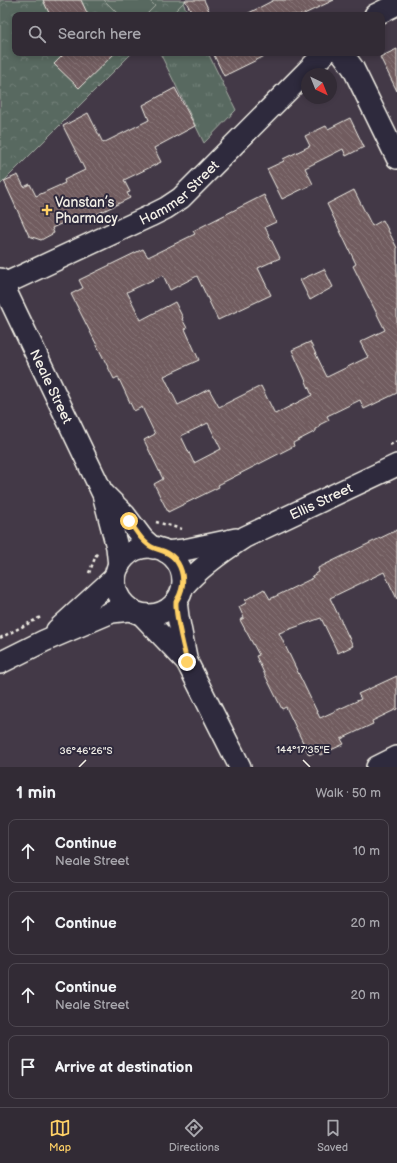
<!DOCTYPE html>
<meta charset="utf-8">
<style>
body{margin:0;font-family:"Balsamiq Sans",sans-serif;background:#3d3741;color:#f1f3f6}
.compass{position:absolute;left:301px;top:68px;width:36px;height:36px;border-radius:50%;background:#322b35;box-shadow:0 2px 6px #0003;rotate:137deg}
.stop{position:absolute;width:12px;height:12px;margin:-9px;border:3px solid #ffd166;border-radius:50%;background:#fff}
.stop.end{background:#ffd166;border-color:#fff;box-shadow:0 1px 4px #0008}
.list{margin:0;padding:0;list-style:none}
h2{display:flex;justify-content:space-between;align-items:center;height:52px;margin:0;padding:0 16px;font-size:17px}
h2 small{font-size:13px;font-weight:400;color:#a8a7ad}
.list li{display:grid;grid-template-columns:26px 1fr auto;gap:12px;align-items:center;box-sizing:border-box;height:64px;margin:0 8px 8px;padding:0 8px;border:1px solid #4d4750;border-radius:8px}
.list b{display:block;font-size:15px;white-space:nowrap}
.list p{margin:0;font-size:13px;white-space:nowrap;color:#a8a7ad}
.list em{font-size:13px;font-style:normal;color:#a8a7ad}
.icon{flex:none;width:22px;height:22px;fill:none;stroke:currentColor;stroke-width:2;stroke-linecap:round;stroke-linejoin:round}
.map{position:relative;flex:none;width:397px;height:767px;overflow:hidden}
.search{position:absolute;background:#322b35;box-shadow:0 2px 6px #0003;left:12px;right:12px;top:12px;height:44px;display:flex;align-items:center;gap:10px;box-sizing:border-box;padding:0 14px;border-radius:8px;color:#a8a7ad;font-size:15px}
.sheet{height:340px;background:#322b35}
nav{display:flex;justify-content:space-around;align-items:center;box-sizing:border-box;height:56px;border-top:1px solid #4d4750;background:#322b35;font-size:11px;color:#a8a7ad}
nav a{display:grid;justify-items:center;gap:2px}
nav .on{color:#ffd166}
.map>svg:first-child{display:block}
</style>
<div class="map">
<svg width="397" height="767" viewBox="0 0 397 767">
<defs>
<pattern id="grass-tufts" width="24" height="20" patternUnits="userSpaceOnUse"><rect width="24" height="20" fill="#596960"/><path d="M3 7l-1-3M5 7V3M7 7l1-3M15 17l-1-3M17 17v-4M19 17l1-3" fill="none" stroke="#717f77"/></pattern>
<pattern id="forest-crowns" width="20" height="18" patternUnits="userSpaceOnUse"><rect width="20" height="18" fill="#596960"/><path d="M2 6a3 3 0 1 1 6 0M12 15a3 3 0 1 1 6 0" fill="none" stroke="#717f77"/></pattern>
<pattern id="building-back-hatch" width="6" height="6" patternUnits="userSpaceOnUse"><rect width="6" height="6" fill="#715c5f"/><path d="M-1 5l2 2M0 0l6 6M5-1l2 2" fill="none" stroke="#867476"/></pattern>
</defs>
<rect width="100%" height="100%" fill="#433947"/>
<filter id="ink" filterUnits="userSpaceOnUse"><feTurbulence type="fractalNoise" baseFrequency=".025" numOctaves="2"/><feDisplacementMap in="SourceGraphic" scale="8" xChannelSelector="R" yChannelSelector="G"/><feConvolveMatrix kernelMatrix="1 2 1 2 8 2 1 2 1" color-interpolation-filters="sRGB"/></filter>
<g filter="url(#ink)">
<g fill="url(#grass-tufts)" stroke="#a6ada4">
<polygon points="183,3 189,15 171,15"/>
<polygon points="160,53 208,53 236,110 204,143"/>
</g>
<polygon fill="url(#forest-crowns)" stroke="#a6ada4" points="0,0 186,0 171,15 15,15 15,53 132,53 0,185"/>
<polygon fill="#596960" stroke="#a6ada4" points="104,0 149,0 155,6 146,15 119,15"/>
<g fill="url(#building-back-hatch)" stroke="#f4f1e8" fill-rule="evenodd">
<polygon points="43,0 81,0 88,15 50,15"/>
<polygon points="185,0 204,0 211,15 193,15"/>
<polygon points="274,0 334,0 302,15 245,15"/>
<polygon points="397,49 397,91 380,57"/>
<polygon points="65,53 115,53 79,88 54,64"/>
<polygon points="213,53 271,53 224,76"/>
<polygon points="175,88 195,126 154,148 161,162 124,180 130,192 127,193 130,198 85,220 82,214 52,228 54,233 41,240 29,236 4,181 18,175 24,187 30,184 36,196 65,183 64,180 85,170 63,126 88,113 103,143 149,120 143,105"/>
<polygon points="350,118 364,147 346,156 343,149 305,168 313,184 282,199 267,169 284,161 283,159 310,146 305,136 326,126 328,129"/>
<path d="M 354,190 L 372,226 L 383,220 L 397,248 L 397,393 L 364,409 L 360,400 L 327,416 L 329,420 L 319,425 L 320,427 L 316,429 L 316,431 L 293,443 L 294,446 L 218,485 L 219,487 L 168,512 L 154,484 L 163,479 L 144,440 L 155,434 L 142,407 L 134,411 L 118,377 L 114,379 L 78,308 L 71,294 L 83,288 L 79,280 L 143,249 L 148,257 L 195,234 L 193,231 L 264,195 L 276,222 L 265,227 L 280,258 L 258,268 L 271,295 L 218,320 L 197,276 L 170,290 L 163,275 L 127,292 L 141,320 L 175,302 L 183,318 L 182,319 L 187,328 L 185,329 L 199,360 L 164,376 L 178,405 L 209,389 L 219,407 L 261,386 L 275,414 L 312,395 L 292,350 L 310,342 L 327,377 L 368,357 L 360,342 L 385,330 L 353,266 L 356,264 L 327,204 ZM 208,423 L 221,449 L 194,463 L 181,436 Z"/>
<polygon points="324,269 333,287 310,300 300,280"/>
<polygon points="397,530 397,599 384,572 330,598 353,646 338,653 321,618 279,633 320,718 361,699 358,694 397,676 397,709 372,721 373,724 341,739 344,744 320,755 318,751 309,755 286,707 282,709 265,675 256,656 259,655 240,620 244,618 239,607 246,603 245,600 264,589 270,599 313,578 312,576 319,572 318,568"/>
</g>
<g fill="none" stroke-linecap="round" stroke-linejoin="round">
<g stroke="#f4f1e8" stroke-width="24">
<g id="street">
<polyline points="375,15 397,4"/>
<polyline points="342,53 353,68 397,158"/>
<path id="s1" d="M 0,279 L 103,494 L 117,547 L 119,566"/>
<path id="s2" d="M 0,286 L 150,216 L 166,208 L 181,198 L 325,53"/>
<polyline points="104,494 125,515 143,539 153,548"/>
<circle cx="149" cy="581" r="34"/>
<polyline points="166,552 184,550 236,539"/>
<path id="s3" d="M 183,587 C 200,567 223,551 245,537 L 397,465"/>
<polyline points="176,601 178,617 187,662 240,767"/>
<polyline points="142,615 187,662"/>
<polyline points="57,630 115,577"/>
<polyline points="0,663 44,641 112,612 130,610"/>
<polyline points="377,767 397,757"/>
</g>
</g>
<g stroke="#f4f1e8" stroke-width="2.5" stroke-dasharray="3 3" stroke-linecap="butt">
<polyline points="390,445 397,441"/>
<polyline points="156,522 182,529"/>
<polyline points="89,573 97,553"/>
<polyline points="0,638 41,617"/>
</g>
<use href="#street" stroke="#2f2a3d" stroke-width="21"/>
</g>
</g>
<g fill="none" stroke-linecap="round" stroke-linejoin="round" filter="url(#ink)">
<path stroke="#ffd166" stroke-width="5" d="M 129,521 C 135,529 143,544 154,548 C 162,551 169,552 175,559 C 183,569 185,582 180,594 C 179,597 177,599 176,602 C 175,615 184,649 187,662"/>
</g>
<path fill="none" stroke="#f4f1e8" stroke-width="1.5" d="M 303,760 L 310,767M 79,767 L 86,760"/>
<path fill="#ffd166" stroke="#2f2a3d" stroke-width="1.5" d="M45 204h4v4h4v4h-4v4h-4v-4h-4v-4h4z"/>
<g text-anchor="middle" stroke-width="4" stroke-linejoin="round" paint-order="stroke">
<g font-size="14" fill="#f4f1e8" stroke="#2f2a3d">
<text dy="5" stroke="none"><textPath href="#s2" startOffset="203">Hammer Street</textPath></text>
<text dy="5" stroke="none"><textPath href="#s1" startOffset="119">Neale Street</textPath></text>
<text dy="5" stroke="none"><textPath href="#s3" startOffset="164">Ellis Street</textPath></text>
</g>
<g font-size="14" fill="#f4f1e8" stroke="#2f2a3d" text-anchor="start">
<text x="55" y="207">Vanstan’s<tspan x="55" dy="16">Pharmacy</tspan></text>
</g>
</g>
<g font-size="10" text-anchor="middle" fill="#f4f1e8" stroke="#2f2a3d" stroke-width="4" stroke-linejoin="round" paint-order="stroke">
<text x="303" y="753">144°17'35"E</text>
<text x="86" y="754">36°46'26"S</text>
</g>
</svg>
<svg class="compass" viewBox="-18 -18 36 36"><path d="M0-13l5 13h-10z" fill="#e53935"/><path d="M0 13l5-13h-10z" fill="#a8a7ad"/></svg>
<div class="stop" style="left:129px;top:521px"></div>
<div class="stop end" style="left:187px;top:662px"></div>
<div class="search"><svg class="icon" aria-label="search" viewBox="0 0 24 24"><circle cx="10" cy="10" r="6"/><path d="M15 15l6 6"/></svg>Search here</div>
</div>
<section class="sheet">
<h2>1 min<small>Walk · 50 m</small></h2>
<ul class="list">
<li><svg class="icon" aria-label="ahead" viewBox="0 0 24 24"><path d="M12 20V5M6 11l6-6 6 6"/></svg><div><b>Continue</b><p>Neale Street</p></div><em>10 m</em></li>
<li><svg class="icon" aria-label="ahead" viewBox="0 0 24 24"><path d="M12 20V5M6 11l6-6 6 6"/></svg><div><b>Continue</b></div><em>20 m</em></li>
<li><svg class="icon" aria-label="ahead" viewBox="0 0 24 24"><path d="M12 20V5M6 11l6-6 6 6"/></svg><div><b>Continue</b><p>Neale Street</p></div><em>20 m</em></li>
<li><svg class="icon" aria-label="arrive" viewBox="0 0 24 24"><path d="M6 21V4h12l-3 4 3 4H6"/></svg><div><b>Arrive at destination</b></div></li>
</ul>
</section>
<nav>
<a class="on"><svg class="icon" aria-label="map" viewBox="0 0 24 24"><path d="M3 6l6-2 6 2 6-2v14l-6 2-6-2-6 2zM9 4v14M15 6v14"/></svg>Map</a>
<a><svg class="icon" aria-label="directions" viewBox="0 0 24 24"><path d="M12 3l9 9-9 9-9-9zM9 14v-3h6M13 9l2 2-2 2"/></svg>Directions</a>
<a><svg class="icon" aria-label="saved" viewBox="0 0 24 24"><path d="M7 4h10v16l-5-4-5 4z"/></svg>Saved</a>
</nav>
